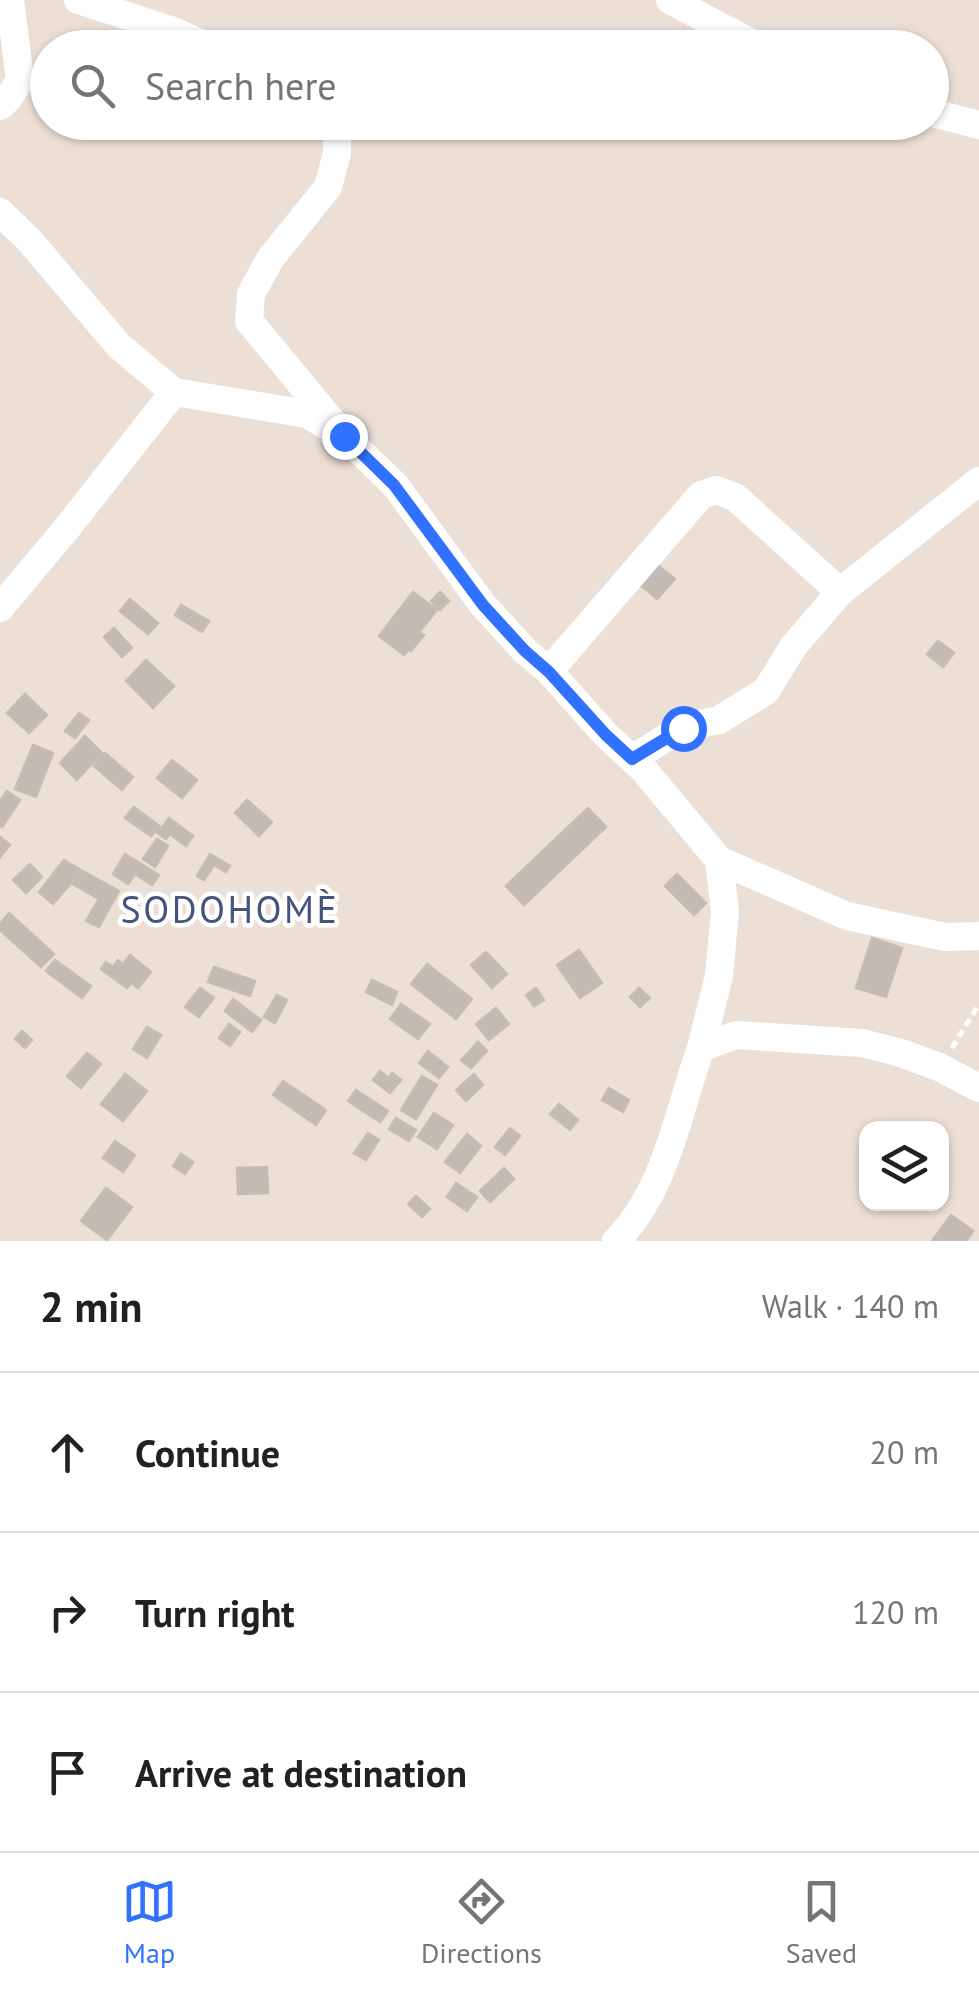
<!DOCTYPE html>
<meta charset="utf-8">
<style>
body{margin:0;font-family:"PT Sans",sans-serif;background:#f2f2f2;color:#202124}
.controls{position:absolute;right:30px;bottom:30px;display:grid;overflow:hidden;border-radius:20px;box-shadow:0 2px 8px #0004}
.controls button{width:90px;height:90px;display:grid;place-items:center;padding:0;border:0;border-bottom:2px solid #e0e0e0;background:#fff;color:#202124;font:50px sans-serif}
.stop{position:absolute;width:30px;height:30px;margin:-22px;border:8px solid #3072ff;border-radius:50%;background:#fff}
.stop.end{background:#3072ff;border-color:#fff;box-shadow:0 2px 10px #0008}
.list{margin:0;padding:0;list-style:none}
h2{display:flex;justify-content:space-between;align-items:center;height:130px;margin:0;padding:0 40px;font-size:42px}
h2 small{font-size:32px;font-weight:400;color:#757577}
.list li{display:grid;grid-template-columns:65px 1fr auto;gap:30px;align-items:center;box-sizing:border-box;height:160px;padding:0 40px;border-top:2px solid #e0e0e0}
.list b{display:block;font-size:38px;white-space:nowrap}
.list em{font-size:32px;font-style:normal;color:#757577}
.icon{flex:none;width:55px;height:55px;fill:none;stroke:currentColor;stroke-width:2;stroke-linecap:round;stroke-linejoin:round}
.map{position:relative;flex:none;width:979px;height:1241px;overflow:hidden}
.search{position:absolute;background:#fff;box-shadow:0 2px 8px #0004;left:30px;right:30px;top:30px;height:110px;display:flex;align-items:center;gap:25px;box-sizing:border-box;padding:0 35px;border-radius:55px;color:#757577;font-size:38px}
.sheet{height:610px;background:#fff}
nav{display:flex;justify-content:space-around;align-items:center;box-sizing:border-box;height:140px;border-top:2px solid #e0e0e0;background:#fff;font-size:28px;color:#757577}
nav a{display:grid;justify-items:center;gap:5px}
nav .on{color:#3072ff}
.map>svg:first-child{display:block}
</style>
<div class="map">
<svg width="979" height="1241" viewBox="0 0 979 1241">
<rect width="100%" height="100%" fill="#ecdfd6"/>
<g fill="#c2bbb3" stroke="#c7bcb0" stroke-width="2.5">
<polygon points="655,563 675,579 657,599 638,583"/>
<polygon points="413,592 437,610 419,632 424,635 411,651 409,649 404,655 379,636"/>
<polygon points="440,592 449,601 440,610 431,601"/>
<polygon points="130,599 158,623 148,634 120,611"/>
<polygon points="181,605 209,621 202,632 175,615"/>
<polygon points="114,628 132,648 122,657 104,637"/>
<polygon points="938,641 954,653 943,667 927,654"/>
<polygon points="146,660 174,686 153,708 126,681"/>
<polygon points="25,694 47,715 29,733 7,713"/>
<polygon points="79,713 89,720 75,738 65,731"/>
<polygon points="85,736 102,753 77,780 60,763"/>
<polygon points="33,745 53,753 36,797 15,789"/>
<polygon points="105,753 133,777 122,790 94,766"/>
<polygon points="172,760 197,780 182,798 157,778"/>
<polygon points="7,791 20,800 2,827 0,825 0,801"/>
<polygon points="247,800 272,822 259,836 235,813"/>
<polygon points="134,807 162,828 169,818 193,836 186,846 170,834 166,839 155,831 151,836 125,818"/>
<polygon points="588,808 606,827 524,905 506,886"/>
<polygon points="0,837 10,845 0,857"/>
<polygon points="157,839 168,846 155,867 143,859"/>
<polygon points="125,854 159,875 152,885 135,874 128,884 113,874"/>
<polygon points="210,854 230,866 226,872 214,865 204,880 197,876"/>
<polygon points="64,860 79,869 71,883 53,904 39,892"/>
<polygon points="30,864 42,877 26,893 13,880"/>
<polygon points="79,869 119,891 99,927 86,921 99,899 71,883"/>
<polygon points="677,874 706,903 694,915 665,886"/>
<polygon points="9,913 54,954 41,967 0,930 0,924"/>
<polygon points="872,938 902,948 886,997 856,988"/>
<polygon points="579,950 602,983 580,998 557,965"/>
<polygon points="486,952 507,974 492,988 471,965"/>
<polygon points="130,955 151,972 138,988 131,983 127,988 101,969 106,962 113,967 118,960 123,964"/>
<polygon points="55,960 91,986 82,998 46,971"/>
<polygon points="427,964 472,999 456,1019 411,984"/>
<polygon points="214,967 255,981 250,996 208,982"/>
<polygon points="372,980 397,992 392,1005 366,992"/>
<polygon points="200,988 214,998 199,1017 185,1007"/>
<polygon points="536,988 544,1000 534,1006 526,995"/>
<polygon points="639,988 650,998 640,1007 630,997"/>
<polygon points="277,995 287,1000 275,1023 264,1017"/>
<polygon points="233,999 261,1020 252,1032 225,1011"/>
<polygon points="401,1004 430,1024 418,1039 390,1019"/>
<polygon points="496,1008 509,1024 489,1040 476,1024"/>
<polygon points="229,1024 240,1032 230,1046 219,1038"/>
<polygon points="147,1027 161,1035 147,1058 133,1049"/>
<polygon points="22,1031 32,1040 25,1048 15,1039"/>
<polygon points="478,1042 487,1051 471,1068 461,1060"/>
<polygon points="428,1051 448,1067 439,1078 419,1063"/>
<polygon points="87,1053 101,1064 81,1088 67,1076"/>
<polygon points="380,1071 388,1078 392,1073 401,1080 390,1093 373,1080"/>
<polygon points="125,1074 147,1091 123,1121 101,1104"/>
<polygon points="474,1074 483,1085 466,1101 456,1090"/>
<polygon points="422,1076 437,1085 416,1119 401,1110"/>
<polygon points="283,1081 326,1110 316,1125 273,1095"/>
<polygon points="609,1088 629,1100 623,1112 602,1100"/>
<polygon points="356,1090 388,1111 380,1122 348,1101"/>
<polygon points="559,1104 578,1120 570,1130 550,1114"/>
<polygon points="434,1113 453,1125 437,1149 418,1137"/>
<polygon points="396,1118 416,1130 409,1141 389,1129"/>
<polygon points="510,1128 520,1136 505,1155 495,1147"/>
<polygon points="368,1133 379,1140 366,1160 354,1153"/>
<polygon points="467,1134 481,1146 460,1173 445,1162"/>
<polygon points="115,1141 135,1155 123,1172 103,1158"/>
<polygon points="181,1154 193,1162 185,1174 173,1166"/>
<polygon points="267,1167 268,1193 238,1194 237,1168"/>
<polygon points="504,1168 514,1179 490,1202 480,1191"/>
<polygon points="456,1183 477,1197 467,1211 447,1197"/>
<polygon points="106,1188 132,1207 107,1240 81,1221"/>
<polygon points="416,1196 430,1209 422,1217 408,1204"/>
<polygon points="951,1215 973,1231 966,1241 932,1241"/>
</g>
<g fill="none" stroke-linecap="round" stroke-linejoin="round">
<polyline stroke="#fff" stroke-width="5" stroke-dasharray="8 5" stroke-linecap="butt" points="952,1048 979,1004"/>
<g stroke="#fff" stroke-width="28">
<polyline points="78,0 171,30 212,48"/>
<polyline points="670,0 761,48"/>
<polyline points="0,106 8,99 20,80 10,0"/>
<polyline points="932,113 979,125"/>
<polyline points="0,212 29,240 119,346 174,392 307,414 344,436 395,485 483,605 525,651 549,671 606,735 643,769 719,860 847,916 945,937 979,936"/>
<polyline points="334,424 249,321 251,294 270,259 328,187 337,153 337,122"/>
<polyline points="840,592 979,481"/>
<polyline points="0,608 67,528 174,392"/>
<polyline points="549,671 701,495 716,490 735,497 840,592 793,647 766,691 719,720 683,727 632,759"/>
<polyline points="701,1048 719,976 725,912 719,860"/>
<path d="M 616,1241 C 667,1189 677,1114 701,1048 L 736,1035 L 862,1043 L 901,1053 L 939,1067 L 979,1088"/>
</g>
</g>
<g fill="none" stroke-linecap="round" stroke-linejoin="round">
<polyline stroke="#3072ff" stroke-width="12" points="344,436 394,485 483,605 525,651 549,672 606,735 632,759 683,728"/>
</g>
<g text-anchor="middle" stroke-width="9" stroke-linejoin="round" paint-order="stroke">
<g font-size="38" letter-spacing="2.5" fill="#43557c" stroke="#fff">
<text x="230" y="923">SODOHOMÈ</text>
</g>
</g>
</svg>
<div class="controls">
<button><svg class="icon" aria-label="layers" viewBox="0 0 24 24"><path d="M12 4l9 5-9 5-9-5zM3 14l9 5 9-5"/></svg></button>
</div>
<div class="stop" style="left:683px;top:728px"></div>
<div class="stop end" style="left:344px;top:436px"></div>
<div class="search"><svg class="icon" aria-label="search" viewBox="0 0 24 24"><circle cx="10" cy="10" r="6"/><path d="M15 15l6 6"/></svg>Search here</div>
</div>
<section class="sheet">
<h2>2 min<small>Walk · 140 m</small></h2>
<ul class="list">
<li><svg class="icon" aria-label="ahead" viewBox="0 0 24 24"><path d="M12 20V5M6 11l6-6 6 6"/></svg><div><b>Continue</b></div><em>20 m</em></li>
<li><svg class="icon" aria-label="right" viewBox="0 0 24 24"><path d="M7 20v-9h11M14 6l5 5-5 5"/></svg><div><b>Turn right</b></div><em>120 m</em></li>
<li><svg class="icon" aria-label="arrive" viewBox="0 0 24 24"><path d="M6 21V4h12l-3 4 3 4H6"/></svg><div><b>Arrive at destination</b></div></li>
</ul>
</section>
<nav>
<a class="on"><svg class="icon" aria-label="map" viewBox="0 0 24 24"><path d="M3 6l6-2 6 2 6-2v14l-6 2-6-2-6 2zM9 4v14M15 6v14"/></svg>Map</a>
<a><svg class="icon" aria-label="directions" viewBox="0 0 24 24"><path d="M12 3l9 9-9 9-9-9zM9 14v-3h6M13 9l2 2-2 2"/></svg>Directions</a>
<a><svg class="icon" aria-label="saved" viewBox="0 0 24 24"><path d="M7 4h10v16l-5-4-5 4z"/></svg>Saved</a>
</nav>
